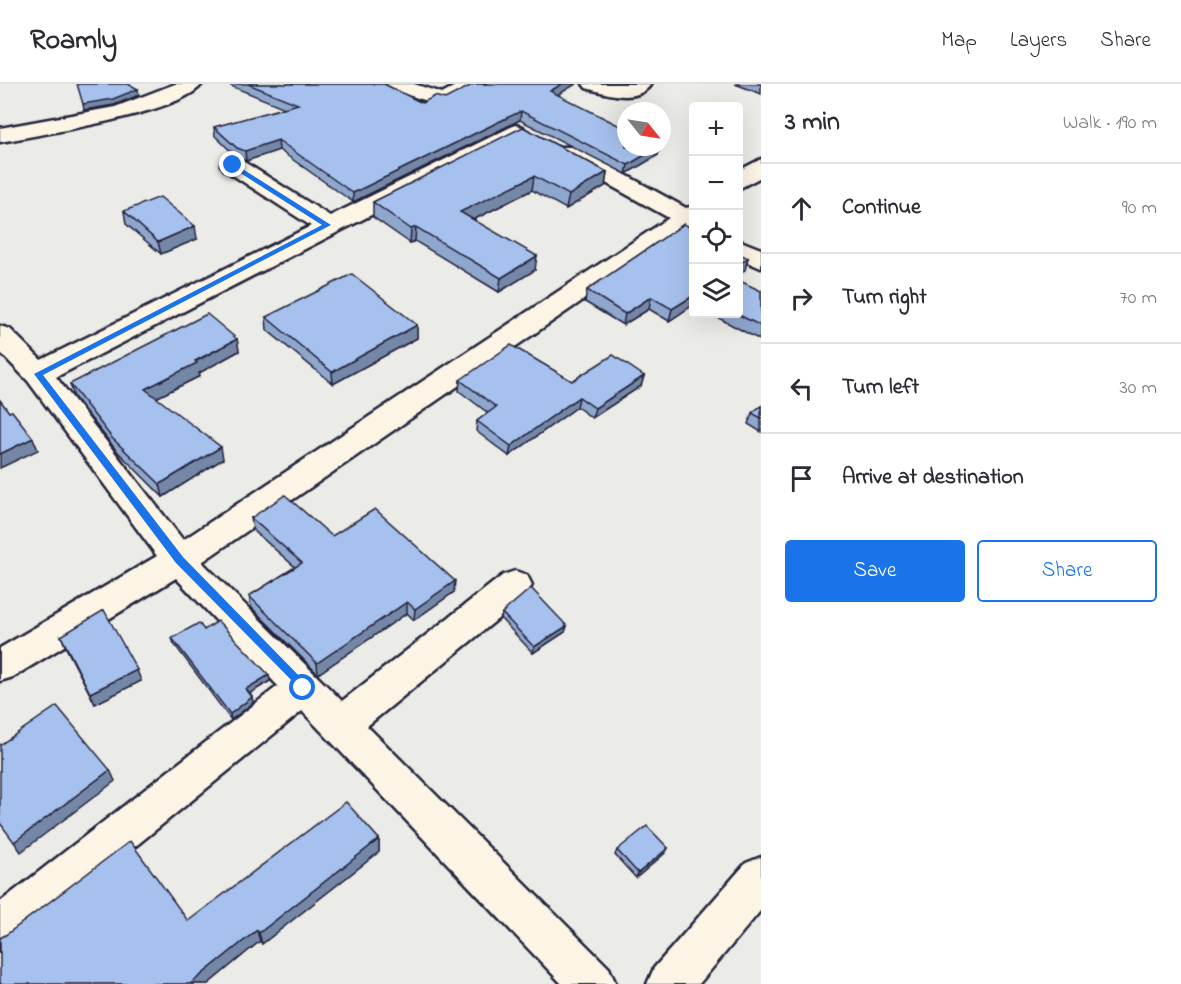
<!DOCTYPE html>
<meta charset="utf-8">
<style>
body{margin:0;font-family:"Indie Flower",sans-serif;background:#f7f7f7;color:#2b2b33}
.controls{position:absolute;right:18px;top:18px;display:grid;overflow:hidden;border-radius:6px;box-shadow:0 6px 24px #0002}
.controls button{width:54px;height:54px;display:grid;place-items:center;padding:0;border:0;border-bottom:2px solid #e1e1e2;background:#fff;color:#2b2b33;font:30px sans-serif}
.compass{position:absolute;left:617px;top:18px;width:54px;height:54px;border-radius:50%;background:#fff;box-shadow:0 6px 24px #0002;rotate:120deg}
.stop{position:absolute;width:18px;height:18px;margin:-14px;border:4px solid #1a73e8;border-radius:50%;background:#fff}
.stop.end{background:#1a73e8;border-color:#fff;box-shadow:0 2px 6px #0008}
.list{margin:0;padding:0;list-style:none}
h2{display:flex;justify-content:space-between;align-items:center;height:78px;margin:0;padding:0 24px;font-size:26px}
h2 small{font-size:20px;font-weight:400;color:#7c7c81}
.list li{display:grid;grid-template-columns:39px 1fr auto;gap:18px;align-items:center;box-sizing:border-box;height:90px;padding:0 24px;border-top:2px solid #e1e1e2}
.list b{display:block;font-size:22px;white-space:nowrap}
.list em{font-size:20px;font-style:normal;color:#7c7c81}
.actions{display:flex;gap:12px;padding:18px 24px}
.actions a{flex:1;padding:14px 0;border:2px solid #1a73e8;border-radius:6px;text-align:center;font-size:21px;color:#1a73e8}
.actions .main{background:#1a73e8;color:#fff}
.icon{flex:none;width:33px;height:33px;fill:none;stroke:currentColor;stroke-width:2;stroke-linecap:round;stroke-linejoin:round}
.map{position:relative;flex:none;width:761px;height:900px;overflow:hidden}
header{display:flex;align-items:center;gap:36px;box-sizing:border-box;height:84px;padding:0 30px;background:#fff;border-bottom:2px solid #e1e1e2}
header strong{font-size:28px}
nav{display:flex;gap:33px;margin-inline-start:auto;font-size:21px}
main{display:flex}
aside{flex:1;background:#fff}
.map>svg:first-child{display:block}
</style>
<header>
<strong>Roamly</strong>
<nav><a>Map</a><a>Layers</a><a>Share</a></nav>
</header>
<main>
<div class="map">
<svg width="761" height="900" viewBox="0 0 761 900">
<rect width="100%" height="100%" fill="#ebebe7"/>
<filter id="ink" filterUnits="userSpaceOnUse"><feTurbulence type="fractalNoise" baseFrequency=".0167" numOctaves="2"/><feDisplacementMap in="SourceGraphic" scale="12" xChannelSelector="R" yChannelSelector="G"/><feConvolveMatrix kernelMatrix="1 2 1 2 8 2 1 2 1" color-interpolation-filters="sRGB"/></filter>
<g filter="url(#ink)">
<g fill="none" stroke-linecap="round" stroke-linejoin="round">
<g stroke="#22223b" stroke-width="5">
<g id="minor">
<path d="M 175,0 L 202,0 C 182,29 38,51 0,58 L 0,44 L 115,23 Z"/>
<polygon points="382,0 414,0 442,9 459,0 485,0 482,4 444,22 385,4"/>
<path d="M 583,0 L 651,0 C 637,21 605,9 586,4 Z"/>
<polygon points="515,41 523,43 526,48 523,53 56,293 183,456 669,134 559,73 556,68 559,63 575,63 686,124 694,122 694,145 688,144 202,478 342,617 503,491 515,487 527,491 532,501 527,511 367,642 609,884 616,900 562,900 302,627 15,860 0,867 0,818 278,602 176,494 13,593 0,597 0,564 157,472 28,297 0,268 0,242 10,245 41,276 311,142 225,86 221,81 225,76 241,76 330,132"/>
<polygon points="761,75 761,93 738,105 738,87"/>
<polygon points="738,156 761,165 761,184 738,174"/>
<polygon points="761,773 761,826 699,900 647,900 654,884 746,779"/>
</g>
</g>
<use href="#minor" fill="#fcf5e5" fill-rule="evenodd"/>
</g>
<g fill="#8fa6cd" stroke="#22223b" stroke-width="1.5">
<polygon points="231,0 384,0 422,19 445,15 558,11 658,71 626,90 520,36 353,118 279,66 246,77 238,74 215,52 214,43 285,24 231,2"/>
<polygon points="735,0 761,0 761,10"/>
<polygon points="523,43 607,88 605,102 566,125 532,106 473,136 535,186 499,208 415,157 410,159 373,133 373,118"/>
<polygon points="124,127 197,155 161,170 126,140"/>
<polygon points="684,140 693,221 669,237 649,225 623,241 585,218 587,206"/>
<polygon points="761,207 760,256 711,230 738,230"/>
<polygon points="266,233 417,241 417,254 333,300 267,246"/>
<polygon points="237,255 239,267 199,289 200,292 156,314 223,375 163,413 116,366 74,313 70,300"/>
<polygon points="644,292 641,302 592,334 577,323 509,372 476,347 477,337 488,329 459,307 460,296 572,297"/>
<polygon points="761,322 761,348 748,340 752,329"/>
<polygon points="251,434 332,452 454,508 414,536 407,529 318,590 251,523 249,512 295,483 253,446"/>
<polygon points="502,529 567,542 565,548 533,569 501,535"/>
<polygon points="204,546 270,597 250,609 252,613 253,619 231,636 174,560 172,554"/>
<polygon points="61,552 141,597 95,620 66,564"/>
<polygon points="379,755 379,768 262,860 260,857 208,900 0,900 188,837"/>
<polygon points="668,764 665,769 636,794 615,771 617,766"/>
</g>
<g fill="#7487a7" stroke="#22223b" stroke-width="1.5">
<polygon points="562,0 576,0 549,16 550,7"/>
<polygon points="138,5 139,11 114,21 84,26 83,20"/>
<polygon points="521,27 520,36 353,118 353,109"/>
<polygon points="278,56 279,66 246,77 245,67"/>
<polygon points="658,63 660,63 658,71 626,90 628,81"/>
<polygon points="607,88 605,102 566,125 569,111"/>
<polygon points="534,92 532,106 459,143 460,128"/>
<polygon points="195,142 197,155 161,170 158,158"/>
<polygon points="416,143 415,157 410,159 411,145"/>
<polygon points="537,172 535,186 499,208 501,194"/>
<polygon points="748,174 745,186 738,190 738,181"/>
<polygon points="693,212 693,221 669,237 672,225"/>
<polygon points="651,213 649,225 623,241 625,230"/>
<polygon points="417,241 417,254 333,300 332,288"/>
<polygon points="237,255 239,267 199,289 200,292 148,318 145,305"/>
<polygon points="644,292 641,302 592,334 595,324"/>
<polygon points="579,313 577,323 509,372 511,362"/>
<polygon points="33,354 38,366 0,384 0,370"/>
<polygon points="221,363 223,375 163,413 160,400"/>
<polygon points="455,497 454,508 414,536 415,525"/>
<polygon points="407,518 407,529 318,590 317,579"/>
<polygon points="567,542 565,548 533,569 534,563"/>
<polygon points="137,586 141,597 95,620 90,609"/>
<polygon points="269,591 270,597 247,611 246,605"/>
<polygon points="252,613 253,619 231,636 230,630"/>
<polygon points="110,686 115,697 21,768 14,758"/>
<polygon points="379,755 379,768 262,860 259,849"/>
<polygon points="668,764 665,769 636,794 638,789"/>
<polygon points="257,846 260,857 208,900 190,900"/>
</g>
<g fill="#a6c1ee" stroke="#22223b" stroke-width="1.5">
<polygon points="77,0 128,0 138,5 113,15 83,20"/>
<polygon points="248,0 384,0 422,19 435,12 445,15 474,0 562,0 550,7 626,45 626,63 658,63 628,81 521,27 353,109 278,56 245,67 237,64 214,43 298,20"/>
<polygon points="523,43 607,88 569,111 534,92 460,128 537,172 501,194 416,143 411,145 373,118"/>
<polygon points="160,113 195,142 158,158 124,127"/>
<polygon points="684,140 693,145 693,212 672,225 651,213 625,230 587,206"/>
<polygon points="738,169 748,174 738,181"/>
<polygon points="352,190 417,241 332,288 266,233"/>
<polygon points="738,196 761,207 761,242 737,230 738,230"/>
<polygon points="207,230 237,255 195,277 197,279 145,305 221,363 160,400 112,354 70,300"/>
<polygon points="511,261 572,297 613,271 644,292 595,324 579,313 511,362 477,337 496,323 460,296"/>
<polygon points="0,316 9,328 12,327 33,354 0,370"/>
<polygon points="761,322 761,334 752,329"/>
<polygon points="285,411 332,452 375,425 455,497 415,525 407,518 317,579 249,512 302,479 251,434"/>
<polygon points="531,504 567,542 534,563 502,529"/>
<polygon points="104,526 137,586 90,609 61,552"/>
<polygon points="218,537 269,591 246,605 252,613 230,630 172,554 199,539 204,546"/>
<polygon points="57,622 110,686 14,758 0,739 0,661"/>
<polygon points="346,718 379,755 259,849 257,846 190,900 0,900 0,854 7,850 130,757 188,837"/>
<polygon points="647,742 668,764 638,789 617,766"/>
</g>
</g>
<polygon fill="#1a73e8" points="233,79 331,141 43,291 183,473 307,600 307,607 303,608 176,479 34,290 322,141 231,83"/>
</svg>
<div class="controls">
<button>+</button>
<button>−</button>
<button><svg class="icon" aria-label="locate" viewBox="0 0 24 24"><circle cx="12" cy="12" r="6"/><path d="M12 2v4M12 18v4M2 12h4M18 12h4"/></svg></button>
<button><svg class="icon" aria-label="layers" viewBox="0 0 24 24"><path d="M12 4l9 5-9 5-9-5zM3 14l9 5 9-5"/></svg></button>
</div>
<svg class="compass" viewBox="-18 -18 36 36"><path d="M0-13l5 13h-10z" fill="#e53935"/><path d="M0 13l5-13h-10z" fill="#7c7c81"/></svg>
<div class="stop" style="left:303px;top:604px"></div>
<div class="stop end" style="left:233px;top:81px"></div>
</div>
<aside>
<h2>3 min<small>Walk · 190 m</small></h2>
<ul class="list">
<li><svg class="icon" aria-label="ahead" viewBox="0 0 24 24"><path d="M12 20V5M6 11l6-6 6 6"/></svg><div><b>Continue</b></div><em>90 m</em></li>
<li><svg class="icon" aria-label="right" viewBox="0 0 24 24"><path d="M7 20v-9h11M14 6l5 5-5 5"/></svg><div><b>Turn right</b></div><em>70 m</em></li>
<li><svg class="icon" aria-label="left" viewBox="0 0 24 24"><path d="M17 20v-9H6M10 6l-5 5 5 5"/></svg><div><b>Turn left</b></div><em>30 m</em></li>
<li><svg class="icon" aria-label="arrive" viewBox="0 0 24 24"><path d="M6 21V4h12l-3 4 3 4H6"/></svg><div><b>Arrive at destination</b></div></li>
</ul>
<div class="actions"><a class="main">Save</a><a>Share</a></div>
</aside>
</main>
